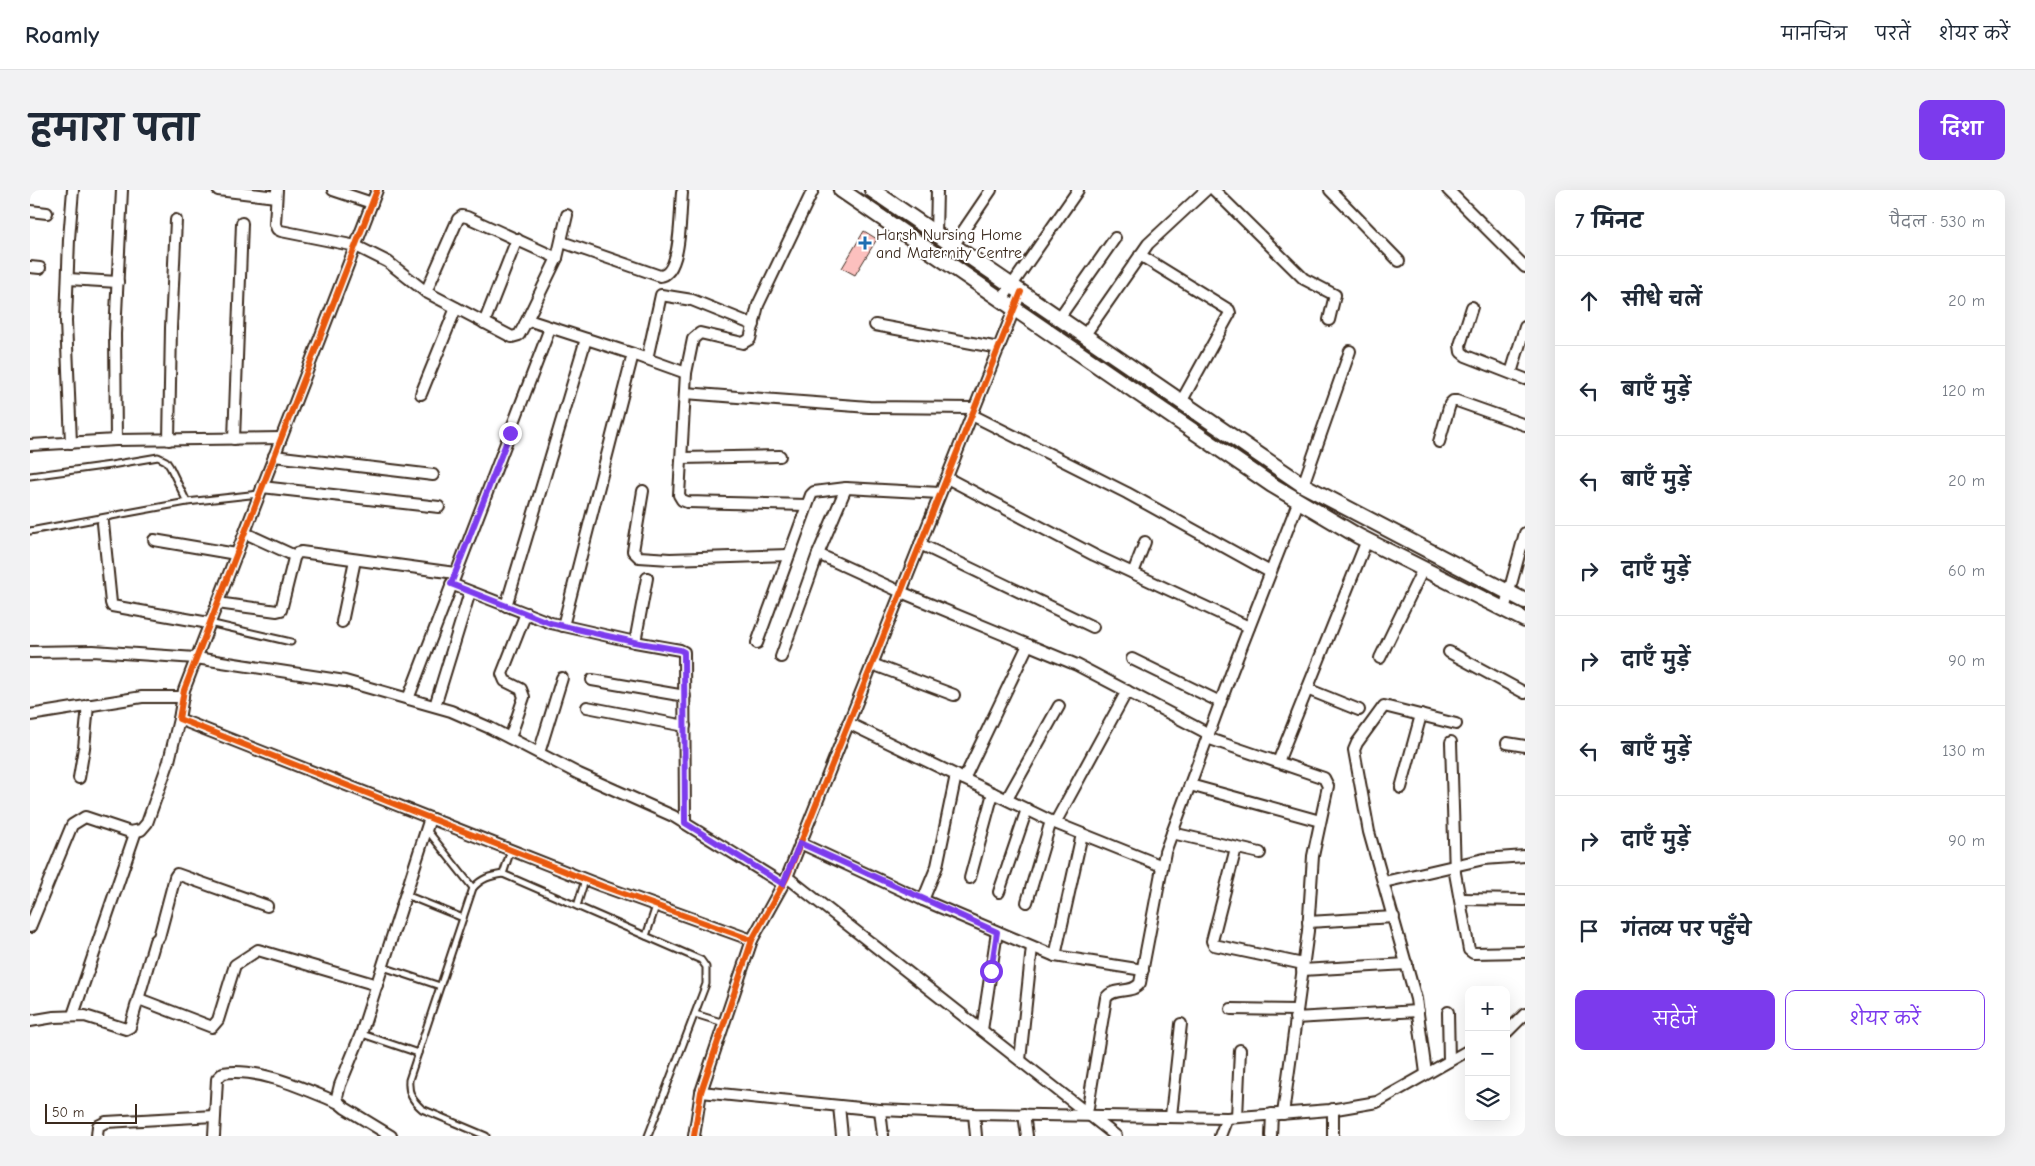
<!DOCTYPE html>
<html lang="hi">
<meta charset="utf-8">
<style>
body{margin:0;font-family:"Comic Neue","Playpen Sans Deva",sans-serif;background:#f2f2f3;color:#1f2937}
.controls{position:absolute;right:15px;bottom:15px;display:grid;overflow:hidden;border-radius:10px;box-shadow:0 5px 20px #0002}
.controls button{width:45px;height:45px;display:grid;place-items:center;padding:0;border:0;border-bottom:1px solid #e0e1e3;background:#fff;color:#1f2937;font:25px sans-serif}
.scale{position:absolute;left:15px;bottom:12px;width:92px;box-sizing:border-box;padding-left:5px;border:2px solid #3b2a1e;border-top:0;font-size:14px;line-height:18px;white-space:nowrap;color:#3b2a1e;-webkit-text-stroke:4px #fff;paint-order:stroke}
.stop{position:absolute;width:15px;height:15px;margin:-11px;border:4px solid #7c3aed;border-radius:50%;background:#fff}
.stop.end{background:#7c3aed;border-color:#fff;box-shadow:0 1px 5px #0008}
.list{margin:0;padding:0;list-style:none}
h2{display:flex;justify-content:space-between;align-items:center;height:65px;margin:0;padding:0 20px;font-size:21px}
h2 small{font-size:16px;font-weight:400;color:#747a83}
.list li{display:grid;grid-template-columns:32px 1fr auto;gap:15px;align-items:center;box-sizing:border-box;height:90px;padding:0 20px;border-top:1px solid #e0e1e3}
.list b{display:block;font-size:19px;white-space:nowrap}
.list em{font-size:16px;font-style:normal;color:#747a83}
.actions{display:flex;gap:10px;padding:15px 20px}
.actions a{flex:1;padding:11px 0;border:1px solid #7c3aed;border-radius:10px;text-align:center;font-size:18px;color:#7c3aed}
.actions .main{background:#7c3aed;color:#fff}
.icon{flex:none;width:28px;height:28px;fill:none;stroke:currentColor;stroke-width:2;stroke-linecap:round;stroke-linejoin:round}
.map{position:relative;flex:none;width:1495px;height:946px;overflow:hidden;border-radius:10px}
header{display:flex;align-items:center;gap:30px;box-sizing:border-box;height:70px;padding:0 25px;background:#fff;border-bottom:1px solid #e0e1e3}
header strong{font-size:24px}
nav{display:flex;gap:28px;margin-inline-start:auto;font-size:18px}
.intro{display:flex;align-items:center;justify-content:space-between;box-sizing:border-box;height:120px;padding:0 30px}
h1{margin:0;font-size:35px}
.button{padding:12px 22px;border-radius:10px;background:#7c3aed;color:#fff;font-size:18px;font-weight:700}
main{display:flex;gap:30px;padding:0 30px}
aside{flex:1;background:#fff;border-radius:10px;box-shadow:0 5px 20px #0002}
.map>svg:first-child{display:block}
</style>
<header>
<strong>Roamly</strong>
<nav><a>मानचित्र</a><a>परतें</a><a>शेयर करें</a></nav>
</header>
<div class="intro"><h1>हमारा पता</h1><a class="button">दिशा</a></div>
<main>
<div class="map">
<svg width="1495" height="946" viewBox="0 0 1495 946">
<rect width="100%" height="100%" fill="#fff"/>
<filter id="ink" filterUnits="userSpaceOnUse"><feTurbulence type="fractalNoise" baseFrequency=".02" numOctaves="2"/><feDisplacementMap in="SourceGraphic" scale="10" xChannelSelector="R" yChannelSelector="G"/><feConvolveMatrix kernelMatrix="1 2 1 2 8 2 1 2 1" color-interpolation-filters="sRGB"/></filter>
<g filter="url(#ink)">
<polygon fill="#fcc0be" stroke="#3b2a1e" points="834,41 847,49 825,85 812,78"/>
<g fill="none" stroke-linecap="round" stroke-linejoin="round">
<g stroke="#3b2a1e" stroke-width="9">
<g id="lane">
<polyline points="0,286 81,275 128,267 136,271 140,277 157,312"/>
<polyline points="0,341 157,312 229,304"/>
<polyline points="179,433 261,452"/>
<polyline points="397,640 443,698"/>
<polyline points="473,684 481,660"/>
<polyline points="376,705 433,728"/>
<polyline points="547,716 555,690"/>
<polyline points="616,746 626,716"/>
<polyline points="353,777 410,796"/>
<polyline points="665,824 694,833"/>
<polyline points="332,844 388,863"/>
<path d="M 456,946 L 392,919 C 382,910 378,903 379,890 L 443,698 C 452,688 460,686 473,684 L 671,770 L 676,777 L 676,794 L 618,946"/>
</g>
</g>
<g stroke="#3b2a1e" stroke-width="14">
<g id="street">
<polyline points="188,0 246,7"/>
<polyline points="247,0 245,34 247,39 251,41 326,56 358,72 396,102 482,147 489,145 495,134 501,131 603,164 656,183"/>
<polyline points="303,0 342,13"/>
<polyline points="347,0 154,500 149,529 572,696 722,750"/>
<polyline points="1184,0 1274,89 1305,105 1299,130"/>
<polyline points="1300,0 1369,71"/>
<polyline points="1418,0 1495,77"/>
<polyline points="0,21 17,23"/>
<polyline points="906,44 907,0"/>
<path d="M 532,52 L 630,86 C 652,85 650,21 652,3"/>
<polyline points="923,56 961,0"/>
<polyline points="1110,65 1199,120 1200,123 1151,212"/>
<polyline points="0,77 10,78"/>
<polyline points="38,89 88,92"/>
<polyline points="396,102 428,29 432,26 437,27 527,68"/>
<polyline points="971,111 1048,0"/>
<polyline points="1442,117 1430,155 1431,162 1436,166 1495,189"/>
<polyline points="1029,128 1085,48"/>
<polyline points="454,133 487,49"/>
<polyline points="495,134 527,68 537,25"/>
<polyline points="845,135 969,158"/>
<polyline points="1054,146 1118,54 1176,0"/>
<polyline points="617,169 631,105 662,110 724,135"/>
<polyline points="1481,183 1495,137"/>
<polyline points="655,203 839,217 944,218"/>
<polyline points="391,204 426,118"/>
<polyline points="942,225 1097,303 1240,382"/>
<polyline points="204,249 212,33"/>
<polyline points="86,250 85,144 92,0"/>
<polyline points="139,250 141,138 146,30"/>
<polyline points="1409,252 1420,214 1423,211 1427,211 1495,235"/>
<polyline points="41,253 36,131 39,49 43,0"/>
<polyline points="0,255 86,250 251,248"/>
<polyline points="244,266 403,285"/>
<polyline points="652,268 750,266"/>
<polyline points="917,288 1064,365 1219,437"/>
<polyline points="1273,295 1320,161"/>
<polyline points="232,297 409,317"/>
<polyline points="613,301 603,361 609,367 640,369 759,365"/>
<polyline points="777,315 657,312 652,310 649,305 656,183 663,149 670,143 713,153 720,149 728,115 783,0"/>
<polyline points="73,333 81,413 82,416 179,433"/>
<polyline points="215,343 265,366"/>
<polyline points="124,350 206,364"/>
<polyline points="890,354 1063,437"/>
<polyline points="788,364 871,402 1047,475 1179,544"/>
<polyline points="1103,383 1115,352"/>
<polyline points="421,394 521,433 605,452 650,460 654,462 655,633"/>
<polyline points="187,413 247,421 251,420 264,368 267,363 271,362 425,383"/>
<polyline points="476,416 556,149"/>
<polyline points="1474,420 1495,343"/>
<polyline points="312,432 325,370"/>
<polyline points="533,436 603,164"/>
<polyline points="605,452 617,388"/>
<polyline points="727,453 781,305 784,302 816,298 910,303"/>
<polyline points="0,462 63,461 166,468 315,491 421,521 460,538 549,584 643,626 753,694"/>
<polyline points="1419,462 1495,503"/>
<polyline points="751,467 788,364 816,298"/>
<polyline points="1350,468 1393,379"/>
<polyline points="1102,469 1190,512"/>
<polyline points="842,474 924,505"/>
<polyline points="562,490 655,506"/>
<polyline points="1277,499 1329,520"/>
<polyline points="378,509 520,138"/>
<polyline points="405,516 440,402"/>
<polyline points="557,517 655,536"/>
<polyline points="0,525 112,507 153,507"/>
<polyline points="818,533 1025,633 1132,676"/>
<polyline points="480,548 494,507 491,499 475,491 472,484 496,423"/>
<polyline points="1177,548 1294,588 1298,596 1283,666 1278,741 1253,924"/>
<polyline points="1421,552 1425,683 1439,760 1443,763 1495,762"/>
<polyline points="1477,553 1495,556"/>
<polyline points="509,563 532,488"/>
<polyline points="1248,572 1337,350"/>
<polyline points="49,588 54,558 58,515"/>
<polyline points="934,589 998,455"/>
<polyline points="1160,595 1290,631"/>
<polyline points="1371,598 1391,525"/>
<polyline points="977,609 1029,516"/>
<polyline points="1025,633 1097,501"/>
<polyline points="1142,643 1230,663"/>
<polyline points="770,653 893,710 1025,766 1113,780"/>
<polyline points="1206,658 1182,751 1184,755 1273,774"/>
<polyline points="757,687 1086,946"/>
<polyline points="940,688 963,603"/>
<polyline points="1354,692 1454,669 1495,666"/>
<polyline points="969,702 997,619"/>
<polyline points="1431,709 1495,710"/>
<polyline points="893,710 907,676 926,585"/>
<polyline points="997,712 1021,631"/>
<polyline points="1278,732 1364,727"/>
<polyline points="0,737 42,635 55,627 100,642 111,640 117,633 139,571 149,529"/>
<polyline points="1025,766 1052,644"/>
<polyline points="1272,780 1377,774"/>
<polyline points="109,809 182,837 188,830 205,775 228,760 347,795"/>
<polyline points="1201,819 1266,820"/>
<polyline points="1418,822 1419,871"/>
<polyline points="43,825 106,641"/>
<polyline points="1265,828 1388,821"/>
<polyline points="0,831 24,827 55,826 96,839 100,837 125,751 129,747 145,687 147,684 237,716"/>
<polyline points="952,840 967,742"/>
<polyline points="1476,843 1495,824"/>
<polyline points="990,870 1002,757"/>
<polyline points="1396,883 1386,809 1339,642 1324,560 1327,553 1354,516 1426,534"/>
<polyline points="671,902 850,920 944,924 1197,928 1300,920 1347,912 1439,860"/>
<polyline points="809,916 812,946"/>
<polyline points="850,920 853,946"/>
<path d="M 1057,923 L 1076,808 C 1084,796 1102,805 1110,793 L 1135,662 L 1202,481 L 1269,310"/>
<polyline points="944,924 946,946"/>
<polyline points="994,924 997,946"/>
<polyline points="1141,926 1151,834"/>
<polyline points="1207,927 1210,860"/>
<polyline points="67,946 68,936 76,932 184,926"/>
<path d="M 184,946 L 187,889 L 193,883 C 229,877 277,900 309,913"/>
<polyline points="361,946 315,918 309,913 307,907 310,895 331,844 400,628"/>
<polyline points="664,946 671,902 722,750 757,687 991,102"/>
<polyline points="1190,946 1197,928"/>
<polyline points="1241,946 1242,924"/>
<polyline points="1303,946 1303,919"/>
</g>
</g>
<g stroke="#3b2a1e" stroke-width="18">
<g id="secondary">
<polyline points="811,0 1242,295 1328,346 1495,430"/>
<polyline points="842,0 1273,295 1495,411"/>
</g>
</g>
<use href="#lane" stroke="#fff" stroke-width="5"/>
<use href="#street" stroke="#fff" stroke-width="10"/>
<use href="#secondary" stroke="#fff" stroke-width="14"/>
<g stroke="#fff" stroke-width="9">
<g id="cycleway">
<polyline points="347,0 154,500 149,529 572,696 722,750"/>
<polyline points="664,946 671,902 722,750 757,687 991,102"/>
</g>
</g>
<use href="#cycleway" stroke="#e8590c" stroke-width="6"/>
</g>
</g>
<g fill="none" stroke-linecap="round" stroke-linejoin="round" filter="url(#ink)">
<polyline stroke="#7c3aed" stroke-width="6" points="480,243 421,394 520,433 604,452 650,460 654,462 655,633 753,694 770,653 967,742 961,781"/>
</g>
<path fill="#1f6fb2" stroke="#fff" stroke-width="2" d="M832.5 45.5h5v5h5v5h-5v5h-5v-5h-5v-5h5z"/>
<g text-anchor="middle" stroke-width="4" stroke-linejoin="round" paint-order="stroke">
<g font-size="16" fill="#3b2a1e" stroke="#fff" text-anchor="start">
<text x="846" y="50">Harsh Nursing Home<tspan x="846" dy="18">and Maternity Centre</tspan></text>
</g>
</g>
</svg>
<div class="controls">
<button>+</button>
<button>−</button>
<button><svg class="icon" aria-label="layers" viewBox="0 0 24 24"><path d="M12 4l9 5-9 5-9-5zM3 14l9 5 9-5"/></svg></button>
</div>
<div class="scale">50 m</div>
<div class="stop" style="left:961px;top:781px"></div>
<div class="stop end" style="left:480px;top:243px"></div>
</div>
<aside>
<h2>7 मिनट<small>पैदल · 530 m</small></h2>
<ul class="list">
<li><svg class="icon" aria-label="ahead" viewBox="0 0 24 24"><path d="M12 20V5M6 11l6-6 6 6"/></svg><div><b>सीधे चलें</b></div><em>20 m</em></li>
<li><svg class="icon" aria-label="left" viewBox="0 0 24 24"><path d="M17 20v-9H6M10 6l-5 5 5 5"/></svg><div><b>बाएँ मुड़ें</b></div><em>120 m</em></li>
<li><svg class="icon" aria-label="left" viewBox="0 0 24 24"><path d="M17 20v-9H6M10 6l-5 5 5 5"/></svg><div><b>बाएँ मुड़ें</b></div><em>20 m</em></li>
<li><svg class="icon" aria-label="right" viewBox="0 0 24 24"><path d="M7 20v-9h11M14 6l5 5-5 5"/></svg><div><b>दाएँ मुड़ें</b></div><em>60 m</em></li>
<li><svg class="icon" aria-label="right" viewBox="0 0 24 24"><path d="M7 20v-9h11M14 6l5 5-5 5"/></svg><div><b>दाएँ मुड़ें</b></div><em>90 m</em></li>
<li><svg class="icon" aria-label="left" viewBox="0 0 24 24"><path d="M17 20v-9H6M10 6l-5 5 5 5"/></svg><div><b>बाएँ मुड़ें</b></div><em>130 m</em></li>
<li><svg class="icon" aria-label="right" viewBox="0 0 24 24"><path d="M7 20v-9h11M14 6l5 5-5 5"/></svg><div><b>दाएँ मुड़ें</b></div><em>90 m</em></li>
<li><svg class="icon" aria-label="arrive" viewBox="0 0 24 24"><path d="M6 21V4h12l-3 4 3 4H6"/></svg><div><b>गंतव्य पर पहुँचे</b></div></li>
</ul>
<div class="actions"><a class="main">सहेजें</a><a>शेयर करें</a></div>
</aside>
</main>
